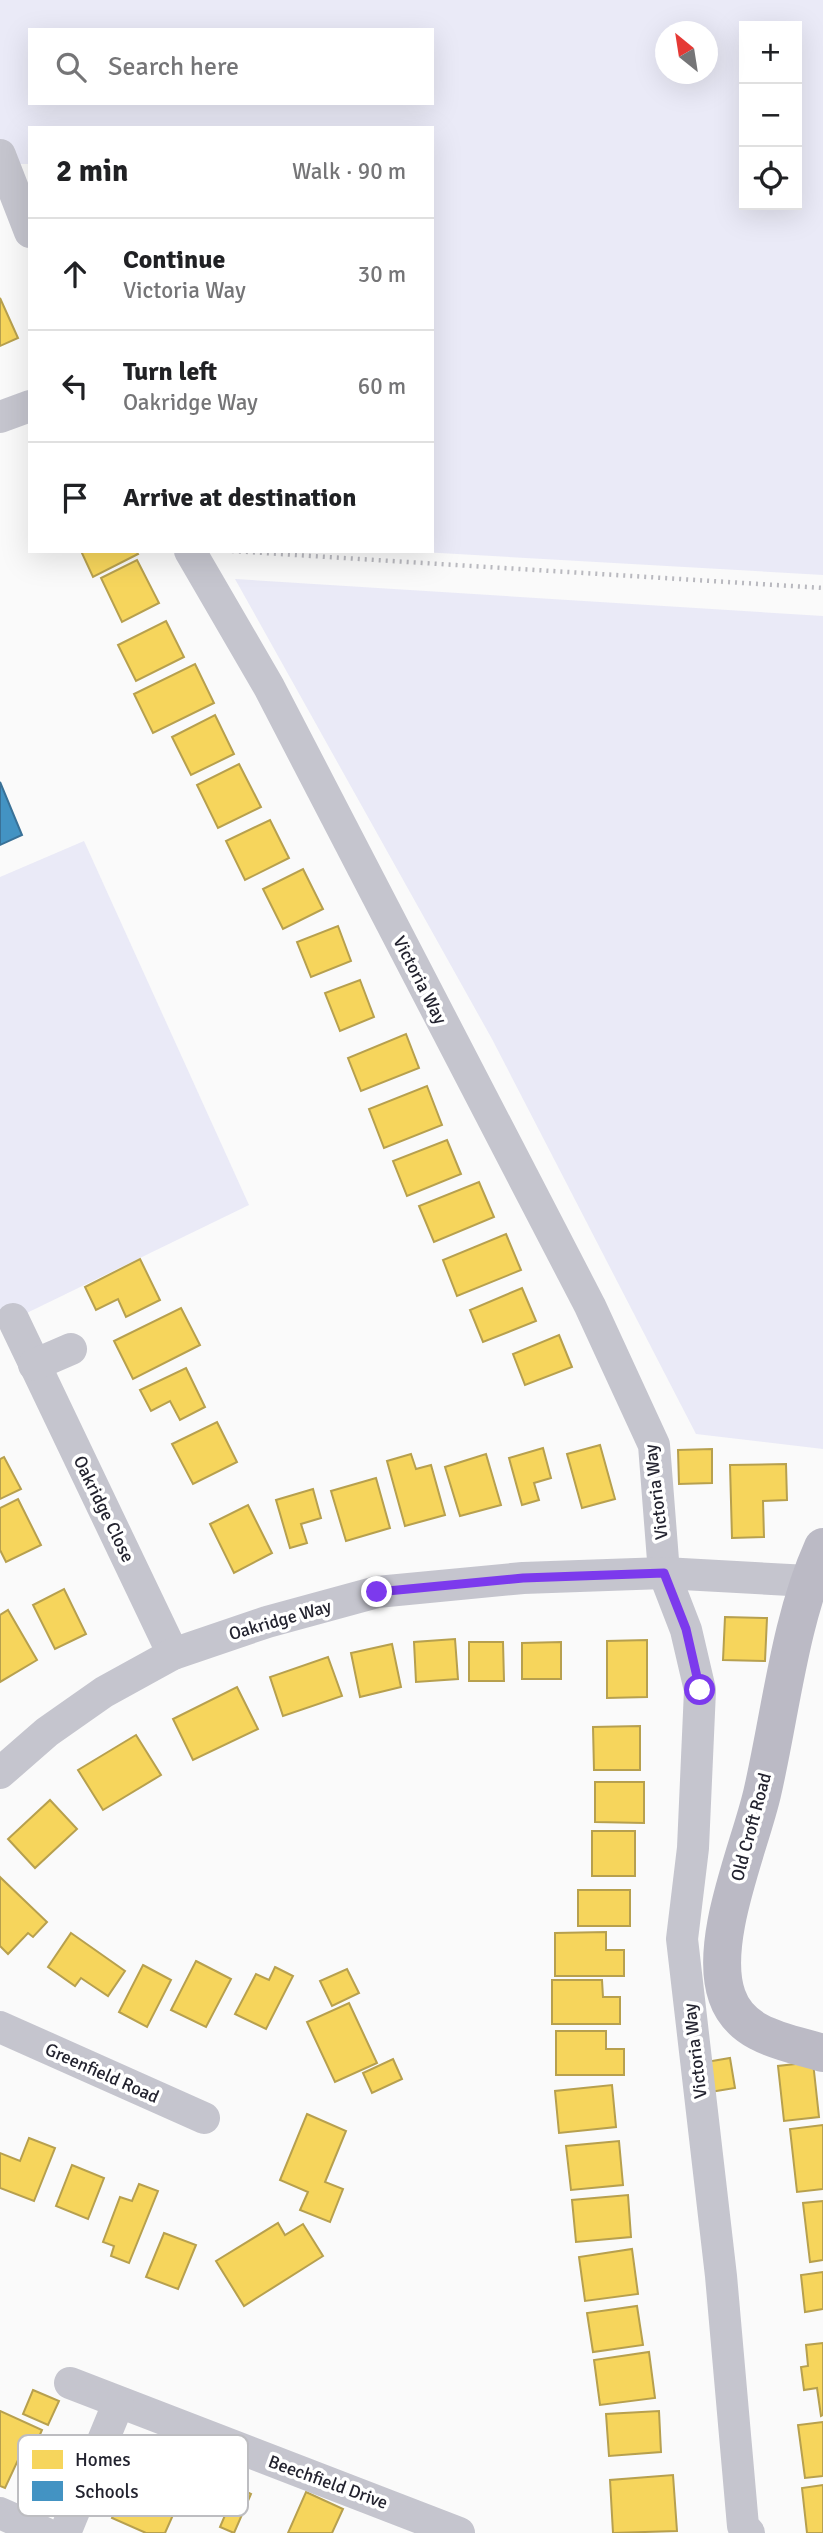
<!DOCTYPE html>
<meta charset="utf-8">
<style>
body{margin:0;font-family:Signika,sans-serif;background:#f6f6f6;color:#202124}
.controls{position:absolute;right:21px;top:21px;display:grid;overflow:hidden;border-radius:0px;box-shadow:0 7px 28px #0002}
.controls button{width:63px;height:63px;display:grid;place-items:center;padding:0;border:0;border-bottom:2px solid #e0e0e0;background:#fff;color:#202124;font:35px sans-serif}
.compass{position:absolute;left:655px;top:21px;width:63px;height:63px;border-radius:50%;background:#fff;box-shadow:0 7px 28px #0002;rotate:330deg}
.stop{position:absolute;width:21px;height:21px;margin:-16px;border:5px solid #7c3aed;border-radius:50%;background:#fff}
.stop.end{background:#7c3aed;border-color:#fff;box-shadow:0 2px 7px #0008}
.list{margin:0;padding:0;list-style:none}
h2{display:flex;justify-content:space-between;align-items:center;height:91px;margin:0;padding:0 28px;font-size:30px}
h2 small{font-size:23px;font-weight:400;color:#757577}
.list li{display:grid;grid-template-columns:46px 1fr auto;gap:21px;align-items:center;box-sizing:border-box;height:112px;padding:0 28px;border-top:2px solid #e0e0e0}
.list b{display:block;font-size:26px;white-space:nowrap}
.list p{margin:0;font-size:23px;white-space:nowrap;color:#757577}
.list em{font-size:23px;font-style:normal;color:#757577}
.icon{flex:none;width:38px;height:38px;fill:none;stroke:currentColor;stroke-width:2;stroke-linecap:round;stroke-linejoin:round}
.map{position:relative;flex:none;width:823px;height:2533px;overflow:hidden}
.search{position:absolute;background:#fff;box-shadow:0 7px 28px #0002;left:28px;top:28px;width:406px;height:77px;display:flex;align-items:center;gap:18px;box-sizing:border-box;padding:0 24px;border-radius:0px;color:#757577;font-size:26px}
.panel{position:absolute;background:#fff;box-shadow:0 7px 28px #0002;left:28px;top:126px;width:406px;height:427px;border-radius:0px}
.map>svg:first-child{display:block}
</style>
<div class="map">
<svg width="823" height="2533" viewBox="0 0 823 2533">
<rect width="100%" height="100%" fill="#fafafa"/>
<g fill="#eaeaf7" fill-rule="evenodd">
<path d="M 0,0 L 823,0 L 823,575 L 404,551 L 432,551 L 432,128 L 30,128 L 30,164 L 6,164 L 0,148 ZM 744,26 L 797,26 L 797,205 L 744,205 ZM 30,30 L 432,30 L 432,103 L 30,103 ZM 666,32 L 708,32 L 708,74 L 666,74 Z"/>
<polygon points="235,579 823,616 823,1449 696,1434 492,1039"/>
<polygon points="84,841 249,1205 0,1326 0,877"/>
</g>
<g fill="#f6d55c" stroke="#b7a04e" stroke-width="2">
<polygon points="0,298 18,338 0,346"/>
<polygon points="81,551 136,551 138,554 93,577"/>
<polygon points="137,560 159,603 122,622 101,578"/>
<polygon points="166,621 184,657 136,681 118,645"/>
<polygon points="195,664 214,703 153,733 134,694"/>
<polygon points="215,715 234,754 191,775 172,737"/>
<polygon points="239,764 261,807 218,828 197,785"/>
<polygon points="270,820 289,858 245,880 226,841"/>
<polygon points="303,869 323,909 283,929 263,889"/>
<polygon points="338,926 351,961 311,977 297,942"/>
<polygon points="360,980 374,1017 340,1031 325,993"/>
<polygon points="406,1034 419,1068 361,1091 348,1058"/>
<polygon points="427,1086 442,1125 384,1148 369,1109"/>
<polygon points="447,1140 461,1174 407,1196 393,1161"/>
<polygon points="479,1182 494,1217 434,1242 419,1206"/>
<polygon points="506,1234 521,1270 457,1296 443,1260"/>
<polygon points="140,1259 160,1300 126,1317 118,1299 96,1310 85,1287"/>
<polygon points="522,1288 536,1321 483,1342 470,1310"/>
<polygon points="181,1308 200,1345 133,1379 114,1341"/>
<polygon points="559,1335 572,1367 525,1385 513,1354"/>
<polygon points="186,1368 205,1407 180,1420 170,1401 151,1411 140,1390"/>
<polygon points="217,1422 237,1462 193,1484 172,1444"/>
<polygon points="600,1445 615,1499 582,1508 567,1454"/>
<polygon points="543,1448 551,1478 534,1483 539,1500 522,1505 509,1458"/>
<polygon points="712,1449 712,1483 679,1484 678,1450"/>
<polygon points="411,1454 416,1469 431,1465 445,1515 405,1526 387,1461"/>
<polygon points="486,1454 501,1505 460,1516 445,1467"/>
<polygon points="4,1457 21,1489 0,1499 0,1459"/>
<polygon points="786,1464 787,1500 763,1501 764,1537 732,1538 730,1465"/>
<polygon points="376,1478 390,1528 346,1541 331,1491"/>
<polygon points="313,1489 321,1518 301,1524 307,1543 290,1548 276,1500"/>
<polygon points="18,1499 41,1545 6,1562 0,1550 0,1508"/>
<polygon points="248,1505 272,1553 234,1573 210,1524"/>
<polygon points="64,1589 86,1634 55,1649 33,1605"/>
<polygon points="8,1610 37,1660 0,1682 0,1615"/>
<polygon points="725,1617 767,1618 765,1661 723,1660"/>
<polygon points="455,1639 458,1679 416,1682 414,1642"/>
<polygon points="647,1640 647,1697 607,1698 607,1641"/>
<polygon points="469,1642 503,1642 504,1681 469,1681"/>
<polygon points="561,1642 561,1679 522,1679 522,1643"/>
<polygon points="392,1644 401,1687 360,1697 351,1653"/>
<polygon points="328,1657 342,1696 283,1716 270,1677"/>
<polygon points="237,1687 258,1729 193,1760 173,1719"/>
<polygon points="640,1726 640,1770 594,1770 593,1727"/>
<polygon points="136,1735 161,1775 103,1810 78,1770"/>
<polygon points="595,1782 644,1782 644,1823 595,1822"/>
<polygon points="50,1800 77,1829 35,1868 8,1839"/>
<rect x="592" y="1831" width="43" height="45"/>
<polygon points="0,1877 47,1922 33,1937 28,1933 8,1954 0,1946"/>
<rect x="578" y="1890" width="52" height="36"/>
<polygon points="606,1932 606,1950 624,1950 624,1976 555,1976 555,1933"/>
<polygon points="71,1933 125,1971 108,1996 81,1978 75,1986 48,1967"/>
<polygon points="196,1961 231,1979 206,2027 171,2010"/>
<polygon points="143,1965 171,1980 147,2027 119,2012"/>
<polygon points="275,1967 293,1976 266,2029 235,2014 256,1974 269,1980"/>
<polygon points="347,1969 359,1993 332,2006 320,1981"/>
<polygon points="552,1980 602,1980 603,1997 620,1997 620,2024 552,2024"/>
<polygon points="349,2003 377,2063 335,2082 307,2022"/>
<polygon points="556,2031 606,2031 606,2049 624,2049 624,2075 556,2075"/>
<polygon points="730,2058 735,2088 710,2092 706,2062"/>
<polygon points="393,2059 402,2079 372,2093 363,2073"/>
<polygon points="813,2062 819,2117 784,2121 778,2066"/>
<polygon points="612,2085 616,2127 559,2133 555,2091"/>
<polygon points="307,2114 346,2131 325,2182 343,2189 330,2222 300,2210 308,2192 280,2180"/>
<polygon points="823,2125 823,2189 797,2192 790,2129"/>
<polygon points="29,2138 55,2148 34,2201 0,2188 0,2153 20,2161"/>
<polygon points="619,2141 623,2185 571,2190 566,2146"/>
<polygon points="72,2165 104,2178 88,2219 56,2206"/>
<polygon points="139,2184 158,2191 129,2263 111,2256 114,2246 103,2242 120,2197 132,2201"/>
<polygon points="628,2195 631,2237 576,2242 572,2200"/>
<polygon points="823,2201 823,2260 810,2262 803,2203"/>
<polygon points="278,2223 285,2235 303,2224 323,2256 244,2306 216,2261"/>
<polygon points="164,2233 196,2245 178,2289 146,2277"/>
<polygon points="632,2249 638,2294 585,2301 579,2257"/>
<polygon points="823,2272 823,2309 805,2312 801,2275"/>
<polygon points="637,2306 643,2345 593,2352 587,2313"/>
<polygon points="823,2343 823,2415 821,2416 817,2388 804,2390 801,2367 808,2366 806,2345"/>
<polygon points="649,2352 655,2398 600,2405 594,2360"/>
<polygon points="33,2390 59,2401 48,2425 23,2414"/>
<polygon points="0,2411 42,2430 27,2464 18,2460 5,2488 0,2486"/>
<polygon points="659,2411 661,2452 609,2456 606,2414"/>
<polygon points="823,2422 823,2476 805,2478 798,2425"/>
<polygon points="673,2475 677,2531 613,2533 610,2480"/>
<polygon points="127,2484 177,2506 165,2533 146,2533 112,2518"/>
<polygon points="823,2485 823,2533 807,2533 802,2488"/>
<polygon points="237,2487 251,2494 234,2533 220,2527"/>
<polygon points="306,2492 343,2509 332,2533 288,2533"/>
</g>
<polygon fill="#4393c3" stroke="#397197" stroke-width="2" points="0,782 22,835 0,845"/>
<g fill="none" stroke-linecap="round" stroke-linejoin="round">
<polyline stroke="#b9b9bf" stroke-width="4.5" stroke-dasharray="2 5" stroke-linecap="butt" points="232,551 823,588"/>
<g stroke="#c5c5ce" stroke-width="32">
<polyline points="0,155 30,232"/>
<polyline points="0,417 30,406"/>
<polyline points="190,551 269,687 590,1306 654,1445 664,1573 686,1630 700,1690 693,1848 682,1939 721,2276 743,2526 749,2533"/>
<polyline points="13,1319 173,1654"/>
<polyline points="34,1365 71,1349"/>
<polyline points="0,1773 47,1732 104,1692 173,1654 267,1622 377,1592 523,1578 664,1573 808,1581"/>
<polyline points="0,2027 204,2118"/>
<polyline points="70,2383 459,2533"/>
<polyline points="0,2513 45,2533"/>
<polyline points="65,2533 118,2404"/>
</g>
<path stroke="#bbbac5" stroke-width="38" d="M 823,1547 C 789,1623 781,1712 762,1794 C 749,1849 708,1942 727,1996 C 741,2037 787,2042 823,2053"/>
</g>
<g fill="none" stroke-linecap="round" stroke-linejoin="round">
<polyline stroke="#7c3aed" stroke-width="9" points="377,1592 523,1578 664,1573 686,1629 700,1690"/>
</g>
<g text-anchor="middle" stroke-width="7" stroke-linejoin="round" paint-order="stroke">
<g font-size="18" fill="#23232f" stroke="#fff">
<text transform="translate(420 980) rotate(63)" y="6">Victoria Way</text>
<text transform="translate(656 1492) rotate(-97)" y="6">Victoria Way</text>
<text transform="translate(104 1509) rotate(64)" y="6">Oakridge Close</text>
<text transform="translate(280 1620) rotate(-16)" y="6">Oakridge Way</text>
<text transform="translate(751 1827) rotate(-75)" y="6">Old Croft Road</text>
<text transform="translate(695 2051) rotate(-97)" y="6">Victoria Way</text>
<text transform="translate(102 2073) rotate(24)" y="6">Greenfield Road</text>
<text transform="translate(328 2482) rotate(20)" y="6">Beechfield Drive</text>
</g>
</g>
<rect x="18" y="2435" width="230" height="81" rx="10" fill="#fff" stroke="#bdbdc1" stroke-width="2"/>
<rect x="32" y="2450" width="31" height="19" fill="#f6d55c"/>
<rect x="32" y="2481" width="31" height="20" fill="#4393c3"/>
<g font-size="19" fill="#23232f">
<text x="75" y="2466">Homes</text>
<text x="75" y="2498">Schools</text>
</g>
</svg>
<div class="controls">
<button>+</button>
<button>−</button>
<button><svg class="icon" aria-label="locate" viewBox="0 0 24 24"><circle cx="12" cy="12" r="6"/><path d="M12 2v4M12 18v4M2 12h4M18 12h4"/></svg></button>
</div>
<svg class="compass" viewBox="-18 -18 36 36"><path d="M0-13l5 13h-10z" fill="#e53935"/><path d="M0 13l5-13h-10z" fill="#757577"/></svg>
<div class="stop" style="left:700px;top:1690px"></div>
<div class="stop end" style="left:377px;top:1592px"></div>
<div class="search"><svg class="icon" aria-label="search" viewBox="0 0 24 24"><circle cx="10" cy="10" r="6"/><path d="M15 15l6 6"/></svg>Search here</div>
<section class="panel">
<h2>2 min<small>Walk · 90 m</small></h2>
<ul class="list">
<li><svg class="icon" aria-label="ahead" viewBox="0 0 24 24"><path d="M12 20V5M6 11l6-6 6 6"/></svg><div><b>Continue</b><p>Victoria Way</p></div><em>30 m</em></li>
<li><svg class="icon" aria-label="left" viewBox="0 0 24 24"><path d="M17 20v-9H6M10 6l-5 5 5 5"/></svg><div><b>Turn left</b><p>Oakridge Way</p></div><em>60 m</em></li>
<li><svg class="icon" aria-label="arrive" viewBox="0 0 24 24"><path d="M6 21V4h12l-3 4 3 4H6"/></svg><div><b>Arrive at destination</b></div></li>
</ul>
</section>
</div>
